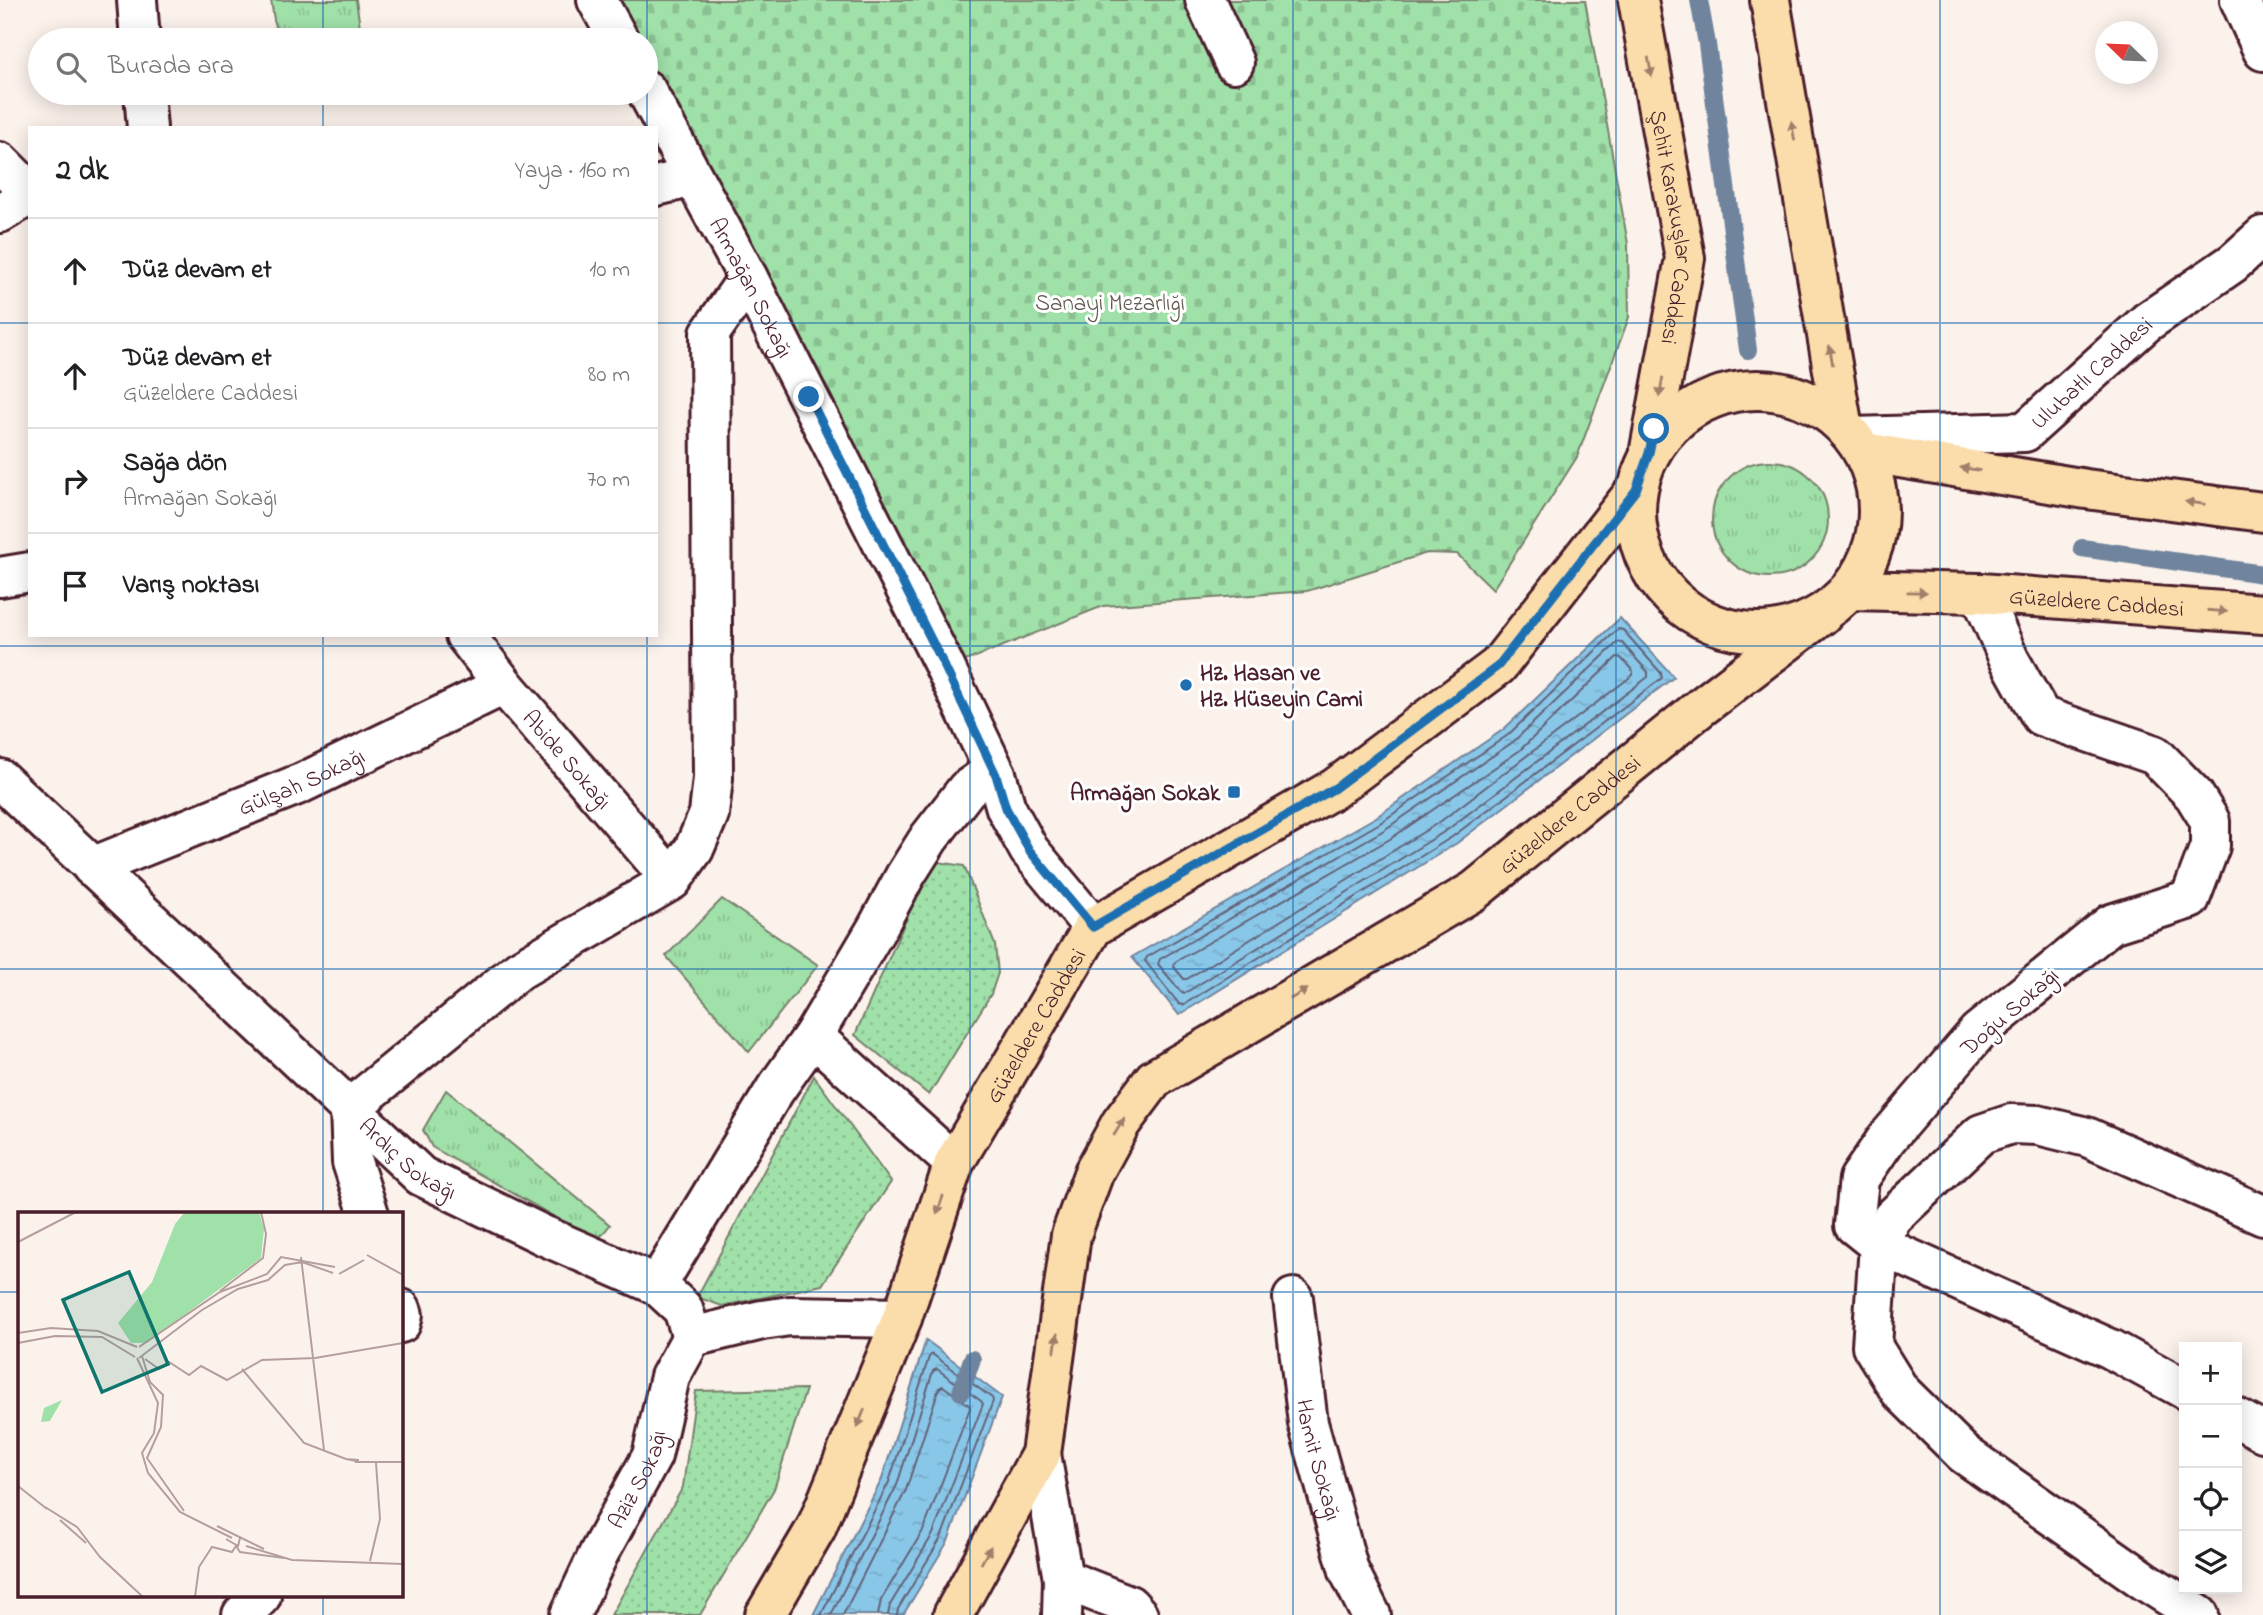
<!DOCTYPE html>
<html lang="tr">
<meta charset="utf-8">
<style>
body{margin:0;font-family:"Indie Flower",sans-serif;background:#f6f6f6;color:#202124}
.controls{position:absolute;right:21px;bottom:21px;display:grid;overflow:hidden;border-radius:0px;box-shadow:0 4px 18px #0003}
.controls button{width:63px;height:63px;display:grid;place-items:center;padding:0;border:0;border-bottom:2px solid #e0e0e0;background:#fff;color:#202124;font:35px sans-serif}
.compass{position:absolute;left:2095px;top:21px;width:63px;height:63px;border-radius:50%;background:#fff;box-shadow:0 4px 18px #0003;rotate:293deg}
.stop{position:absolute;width:21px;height:21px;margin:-16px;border:5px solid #1f6fb2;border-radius:50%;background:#fff}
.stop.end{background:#1f6fb2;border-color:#fff;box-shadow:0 2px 7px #0008}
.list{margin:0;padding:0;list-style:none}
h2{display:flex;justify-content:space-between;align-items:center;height:91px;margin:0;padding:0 28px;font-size:30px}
h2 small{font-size:23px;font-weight:400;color:#757577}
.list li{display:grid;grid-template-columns:46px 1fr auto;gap:21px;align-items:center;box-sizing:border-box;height:105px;padding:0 28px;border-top:2px solid #e0e0e0}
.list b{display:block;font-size:26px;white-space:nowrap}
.list p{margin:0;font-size:23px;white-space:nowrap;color:#757577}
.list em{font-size:23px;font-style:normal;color:#757577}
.icon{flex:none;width:38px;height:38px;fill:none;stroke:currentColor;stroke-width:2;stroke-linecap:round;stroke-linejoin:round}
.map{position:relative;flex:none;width:2263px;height:1615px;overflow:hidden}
.search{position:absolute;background:#fff;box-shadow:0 4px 18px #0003;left:28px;top:28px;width:630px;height:77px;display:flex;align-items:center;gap:18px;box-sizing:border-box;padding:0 24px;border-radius:38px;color:#757577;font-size:26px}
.panel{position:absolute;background:#fff;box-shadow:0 4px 18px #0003;left:28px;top:126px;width:630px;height:511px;border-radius:0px}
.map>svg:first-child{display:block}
</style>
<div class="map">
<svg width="2263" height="1615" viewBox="0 0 2263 1615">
<defs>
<pattern id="grass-tufts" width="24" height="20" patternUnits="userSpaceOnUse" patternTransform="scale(1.75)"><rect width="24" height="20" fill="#a0e0a9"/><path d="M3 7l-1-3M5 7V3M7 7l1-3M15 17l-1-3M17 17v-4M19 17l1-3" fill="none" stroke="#8bc092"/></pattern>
<pattern id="cemetery-stones" width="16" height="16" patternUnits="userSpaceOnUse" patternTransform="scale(1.75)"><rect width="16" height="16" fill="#a0e0a9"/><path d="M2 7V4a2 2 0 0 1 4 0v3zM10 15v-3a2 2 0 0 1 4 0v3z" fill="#8bc092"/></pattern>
<pattern id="park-dots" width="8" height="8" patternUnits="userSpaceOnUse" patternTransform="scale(1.75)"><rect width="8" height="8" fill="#a0e0a9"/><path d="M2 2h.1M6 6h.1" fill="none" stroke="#8bc092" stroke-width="1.8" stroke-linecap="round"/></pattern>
<pattern id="water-ripples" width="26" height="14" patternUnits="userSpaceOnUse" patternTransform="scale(1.75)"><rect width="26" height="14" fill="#89c7e9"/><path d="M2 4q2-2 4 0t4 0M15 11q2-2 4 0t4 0" fill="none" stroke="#78aac8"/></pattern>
</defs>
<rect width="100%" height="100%" fill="#fcf2ec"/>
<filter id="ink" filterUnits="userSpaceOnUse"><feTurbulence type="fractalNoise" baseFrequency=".0143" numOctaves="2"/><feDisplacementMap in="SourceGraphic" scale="14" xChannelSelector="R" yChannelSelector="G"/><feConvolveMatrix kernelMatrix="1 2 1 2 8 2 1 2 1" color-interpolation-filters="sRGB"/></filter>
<g filter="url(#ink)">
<g fill="url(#grass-tufts)" stroke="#75806a" stroke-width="2">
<polygon points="271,0 356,0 362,40 277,40"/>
<circle cx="1770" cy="519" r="58"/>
<polygon points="722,899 818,965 749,1052 666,956"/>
<polygon points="446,1090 610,1225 597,1241 432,1147 423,1130"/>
</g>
<polygon fill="url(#cemetery-stones)" stroke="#75806a" stroke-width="2" points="613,0 1585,0 1628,244 1629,317 1577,457 1493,589 1457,554 1427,553 1307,591 1103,606 963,662 878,511 646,64 646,40 634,40"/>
<g fill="url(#park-dots)" stroke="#75806a" stroke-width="2">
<polygon points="932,861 964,866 995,945 998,973 991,994 929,1095 855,1035"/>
<polygon points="814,1076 891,1182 822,1285 722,1306 697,1297"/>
<polygon points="806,1389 774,1489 700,1615 611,1615 683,1487 696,1391"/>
</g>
<g fill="url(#water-ripples)" stroke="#70849d" stroke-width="2">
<polygon points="1620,618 1674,677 1457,843 1179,1015 1132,957 1376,817 1504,729"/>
<polygon points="926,1340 1002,1397 948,1541 903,1615 813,1615 882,1479"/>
</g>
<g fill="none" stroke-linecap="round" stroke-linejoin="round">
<g stroke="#636277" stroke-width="2">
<polygon points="1618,629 1623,630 1661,673 1662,678 1452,837 1183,1005 1179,1004 1145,961 1147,957 1380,823 1508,735"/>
<polygon points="1618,642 1622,643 1648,672 1648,677 1447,830 1185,993 1181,992 1158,964 1160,959 1384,830 1513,742"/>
<polygon points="1617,657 1621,658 1633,671 1633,675 1441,821 1187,979 1184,979 1174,967 1175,962 1390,839 1519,751"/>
<polyline points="821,1615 889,1482 929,1357 932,1354 992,1398 993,1401 941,1538 898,1609 897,1615"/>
<polyline points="831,1615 897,1485 933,1371 937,1369 981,1401 983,1404 933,1534 890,1605 888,1615"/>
<polyline points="843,1615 906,1490 939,1388 943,1386 969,1405 970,1408 924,1529 881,1600 878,1615"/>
</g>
<g stroke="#70849d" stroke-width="18">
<polyline points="1699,0 1707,44 1748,350"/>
<polyline points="2082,548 2263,574"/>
<polyline points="961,1392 972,1359"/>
</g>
<g stroke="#4a1f2b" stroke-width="44">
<g id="minor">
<polyline points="137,0 140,40"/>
<polyline points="597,0 619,40"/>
<polyline points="1205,0 1234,63"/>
<polyline points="2240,0 2263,51"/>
<path id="s1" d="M 646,90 L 748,278 L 942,661 L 996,774 L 1006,808 L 1029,850 L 1093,927"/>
<polyline points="144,93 147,128"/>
<polyline points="0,162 30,192"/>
<polyline points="656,186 693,177"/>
<polyline points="0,213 30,195"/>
<path id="s2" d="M 1853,437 L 2025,432 L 2147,322 L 2233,263 L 2263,236"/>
<polyline points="0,577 30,572"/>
<polyline points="1980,593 2009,659 2041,716 2155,755 2194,795 2210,821 2210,846 2190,899 2111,924 1978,1032 1887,1138 1859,1179 1854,1225 1879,1245 2111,1349 2184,1389"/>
<path id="s3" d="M 465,635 L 504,685 L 672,880"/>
<path id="s4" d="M 0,779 L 421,1176 L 545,1236 L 657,1285 L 683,1309 L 692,1337"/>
<path id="s5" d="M 92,867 L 302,783 L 504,685"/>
<polyline points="813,1036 954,1163"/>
<polyline points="369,1214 352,1162 350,1108 519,970 672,880 694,849 709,814 713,778 710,333 748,278"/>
<polyline points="657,1285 775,1090 813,1036 877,928 905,876 929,838 967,789 980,780 996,774"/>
<path id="s6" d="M 1293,1298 L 1308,1423 L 1349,1571 L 1371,1615"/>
<polyline points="401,1309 403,1315 401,1323"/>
<polyline points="692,1337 762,1320 790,1316 902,1318"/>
<polyline points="2237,1418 2263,1432"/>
<polyline points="1041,1454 1063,1579 1062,1615"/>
<polyline points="1063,1579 1129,1605 1138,1615"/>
<polyline points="242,1615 261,1596"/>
<path id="s7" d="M 570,1615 L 599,1553 L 652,1456 L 670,1377 L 692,1337"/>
<polyline points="2199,1615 2145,1581 1964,1454 1900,1391 1872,1346 1879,1245 1892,1218 1981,1134 2011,1124 2038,1125 2087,1137 2263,1215"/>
</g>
</g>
<g stroke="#4a1f2b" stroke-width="44">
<g id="major">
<path id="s8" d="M 1638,0 L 1685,258 L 1650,449"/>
<polyline points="1770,0 1842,423"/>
<circle cx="1757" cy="511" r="121"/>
<polyline points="1864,452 2086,489 2263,512"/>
<path id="s9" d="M 1849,590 L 1980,593 L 2263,614"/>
<path id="s10" d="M 765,1615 L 816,1528 L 902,1318 L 954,1163 L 1093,927 L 1335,788 L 1498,666 L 1636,490"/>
<path id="s11" d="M 953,1615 L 1041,1454 L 1071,1235 L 1094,1172 L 1121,1123 L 1154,1079 L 1474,891 L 1700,708 L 1822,615"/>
</g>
</g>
<use href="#minor" stroke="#fff" stroke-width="38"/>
<use href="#major" stroke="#fbddab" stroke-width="38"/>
</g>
<defs><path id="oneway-solid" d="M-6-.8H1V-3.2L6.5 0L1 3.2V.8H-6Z" transform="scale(1.75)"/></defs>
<g fill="#a27e6b">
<use href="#oneway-solid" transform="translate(1650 67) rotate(80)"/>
<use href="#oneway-solid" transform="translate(1793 131) rotate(-100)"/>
<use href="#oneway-solid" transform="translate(1831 355) rotate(-100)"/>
<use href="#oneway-solid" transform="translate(1661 387) rotate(100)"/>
<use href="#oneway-solid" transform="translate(1970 469) rotate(-171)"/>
<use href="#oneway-solid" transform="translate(2195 503) rotate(-172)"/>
<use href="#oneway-solid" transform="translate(1917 592) rotate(1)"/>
<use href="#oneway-solid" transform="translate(2217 611) rotate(4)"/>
<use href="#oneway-solid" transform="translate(1299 994) rotate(-30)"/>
<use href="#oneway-solid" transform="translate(1119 1127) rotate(-58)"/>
<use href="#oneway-solid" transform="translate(940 1205) rotate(109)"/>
<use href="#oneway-solid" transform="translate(1056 1343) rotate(-82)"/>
<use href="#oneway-solid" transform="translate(861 1418) rotate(112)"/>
<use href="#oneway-solid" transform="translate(986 1555) rotate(-61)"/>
</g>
</g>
<g fill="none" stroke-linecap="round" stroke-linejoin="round" filter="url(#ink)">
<polyline stroke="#1f6fb2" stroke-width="9" points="809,397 942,661 996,775 1006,808 1029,850 1093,927 1335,788 1498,666 1636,490 1649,453 1654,429"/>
</g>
<path fill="none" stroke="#1f6fb2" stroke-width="2" stroke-opacity="0.55" d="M 323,0 L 323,40M 647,0 L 647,128M 970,0 L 970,1615M 1293,0 L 1293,1615M 1616,0 L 1616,1615M 1940,0 L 1940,1615M 323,93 L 323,128M 0,323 L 30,323M 656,323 L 2263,323M 323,635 L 323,1214M 647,635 L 647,1615M 0,646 L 2263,646M 0,969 L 2263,969M 0,1292 L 19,1292M 401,1292 L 2263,1292M 323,1596 L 323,1615"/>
<g fill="#1f6fb2" stroke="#fff" stroke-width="2.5">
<circle cx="1186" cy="685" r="7"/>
<rect x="1227" y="785" width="14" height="14" rx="3.5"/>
</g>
<g text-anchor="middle" stroke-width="6" stroke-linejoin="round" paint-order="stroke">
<g font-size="23" fill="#4a1f2b" stroke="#fff">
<text dy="8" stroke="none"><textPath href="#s8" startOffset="231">Şehit Karakuşlar Caddesi</textPath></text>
<text dy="8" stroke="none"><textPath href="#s1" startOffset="224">Armağan Sokağı</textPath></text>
<text dy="8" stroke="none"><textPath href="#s2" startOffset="261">Ulubatlı Caddesi</textPath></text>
<text dy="8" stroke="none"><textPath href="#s9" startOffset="248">Güzeldere Caddesi</textPath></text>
<text dy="8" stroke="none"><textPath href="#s3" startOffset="161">Abide Sokağı</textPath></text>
<text dy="8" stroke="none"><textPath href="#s5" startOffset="226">Gülşah Sokağı</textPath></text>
<text dy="8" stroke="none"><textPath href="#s11" startOffset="1076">Güzeldere Caddesi</textPath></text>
<text transform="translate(2009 1011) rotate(-41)" y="8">Doğu Sokağı</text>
<text dy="8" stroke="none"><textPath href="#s10" startOffset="651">Güzeldere Caddesi</textPath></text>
<text dy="8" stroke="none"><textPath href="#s4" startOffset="558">Ardıç Sokağı</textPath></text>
<text dy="8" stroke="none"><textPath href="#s6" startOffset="164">Hamit Sokağı</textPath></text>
<text dy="8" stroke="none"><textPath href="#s7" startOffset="152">Aziz Sokağı</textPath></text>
</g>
<g font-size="23" fill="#645951" stroke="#fff">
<text x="1110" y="310">Sanayi Mezarlığı</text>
</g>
<g font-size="23" font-weight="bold" fill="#4a1f2b" stroke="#fff" text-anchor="start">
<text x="1200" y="680">Hz. Hasan ve<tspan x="1200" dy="26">Hz. Hüseyin Cami</tspan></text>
<text x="1220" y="800" text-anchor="end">Armağan Sokak</text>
</g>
</g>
<g transform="translate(18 1212)">
<rect width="385" height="385" fill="#fcf2ec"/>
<path d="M 167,0 L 241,0 L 246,17 L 243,46 L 129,131 L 113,131 L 100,111 L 134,70 L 157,12 Z" fill="#a0e0a9"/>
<path d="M 44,188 L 32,209 L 23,210 L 26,196 Z" fill="#a0e0a9"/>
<path fill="none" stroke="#b59e9f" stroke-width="2" d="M 0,30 L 58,0M 349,43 L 385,63M 283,45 L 306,238M 321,62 L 346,48M 202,79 L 245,46 L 248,22 L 243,0M 0,121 L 33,116 L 80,119 L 119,135M 0,131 L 37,124 L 84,125 L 117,145M 121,135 L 202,80 L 249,62 L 263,45 L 317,55M 124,144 L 132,170 L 145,183 L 143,215 L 129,246 L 166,299M 119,146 L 140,191 L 136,221 L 124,241 L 130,261 L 162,300 L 214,326M 121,146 L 184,98 L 220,77 L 250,68 L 267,53 L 284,50 L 315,61M 127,147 L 141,157 L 151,150 L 171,163 L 183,154 L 209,168 L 244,148 L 297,146 L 385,131M 224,157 L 286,231 L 328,247M 338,249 L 328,247 L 341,248M 337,250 L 385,250M 0,274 L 29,297M 27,295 L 59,315 L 82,345 L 125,385M 42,308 L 68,331M 199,314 L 246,337M 208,327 L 220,334 L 222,326M 228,334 L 274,348 L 385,352M 352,349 L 362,307 L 358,251M 177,385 L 181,355 L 194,335 L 214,340 L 218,334 L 222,340 L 266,346"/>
<path fill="#0f766e" fill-opacity="0.15" stroke="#0f766e" stroke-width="3.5" d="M 111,60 L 150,152 L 84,180 L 45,88 Z"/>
<rect width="385" height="385" fill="none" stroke="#4a1f2b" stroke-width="3.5"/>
</g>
</svg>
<div class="controls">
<button>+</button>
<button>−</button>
<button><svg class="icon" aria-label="locate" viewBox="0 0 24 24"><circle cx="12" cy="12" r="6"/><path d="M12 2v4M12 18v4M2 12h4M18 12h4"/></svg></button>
<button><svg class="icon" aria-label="layers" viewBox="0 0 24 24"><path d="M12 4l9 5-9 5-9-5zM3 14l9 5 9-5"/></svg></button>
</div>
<svg class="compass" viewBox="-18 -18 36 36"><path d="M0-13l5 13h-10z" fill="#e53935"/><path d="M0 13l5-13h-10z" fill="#757577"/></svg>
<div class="stop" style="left:1654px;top:429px"></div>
<div class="stop end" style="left:809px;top:397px"></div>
<div class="search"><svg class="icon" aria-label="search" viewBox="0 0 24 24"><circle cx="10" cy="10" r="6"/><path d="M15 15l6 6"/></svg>Burada ara</div>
<section class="panel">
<h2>2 dk<small>Yaya · 160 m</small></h2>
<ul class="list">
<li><svg class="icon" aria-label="ahead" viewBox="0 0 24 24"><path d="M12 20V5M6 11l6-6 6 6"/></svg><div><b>Düz devam et</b></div><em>10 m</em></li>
<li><svg class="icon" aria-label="ahead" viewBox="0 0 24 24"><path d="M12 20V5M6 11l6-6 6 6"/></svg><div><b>Düz devam et</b><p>Güzeldere Caddesi</p></div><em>80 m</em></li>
<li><svg class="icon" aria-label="right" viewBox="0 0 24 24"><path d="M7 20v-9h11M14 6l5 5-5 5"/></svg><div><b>Sağa dön</b><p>Armağan Sokağı</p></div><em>70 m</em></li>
<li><svg class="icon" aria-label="arrive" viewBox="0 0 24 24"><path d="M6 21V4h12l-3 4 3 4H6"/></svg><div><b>Varış noktası</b></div></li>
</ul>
</section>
</div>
